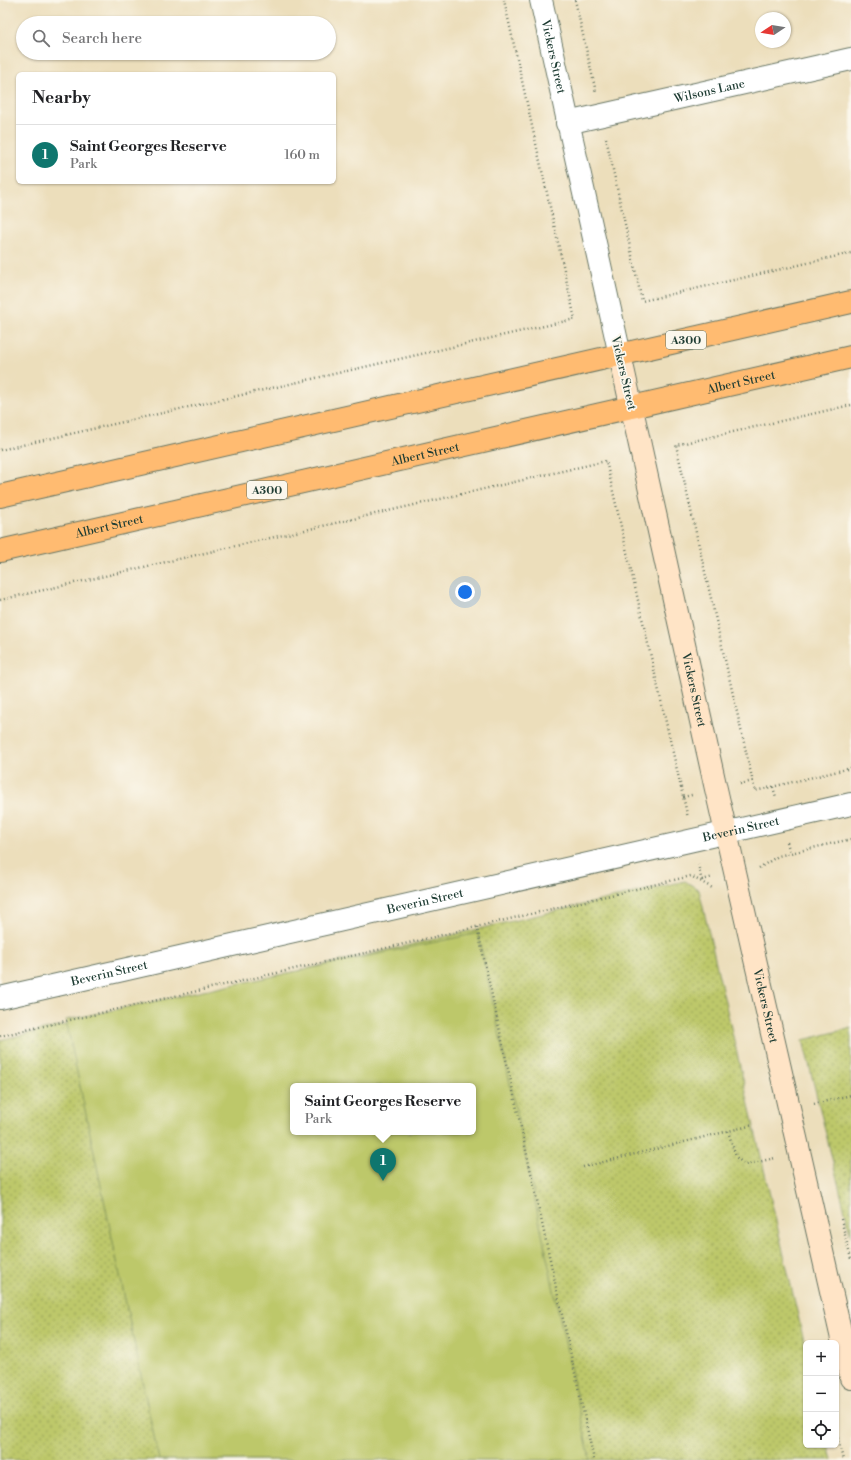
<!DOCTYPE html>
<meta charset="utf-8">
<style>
body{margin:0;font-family:"Libre Bodoni",serif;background:#f2f2f2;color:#202124}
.controls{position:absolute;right:12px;bottom:12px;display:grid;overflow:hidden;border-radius:6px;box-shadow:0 1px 3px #0004}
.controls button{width:36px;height:36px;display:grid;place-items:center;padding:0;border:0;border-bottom:1px solid #e0e0e0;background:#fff;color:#202124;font:20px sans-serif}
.compass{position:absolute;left:755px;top:12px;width:36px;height:36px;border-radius:50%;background:#fff;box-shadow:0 1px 3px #0004;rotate:258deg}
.you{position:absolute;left:465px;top:592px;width:14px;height:14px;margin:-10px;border:3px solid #fff;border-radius:50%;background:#1a73e8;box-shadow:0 0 0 6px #1a73e833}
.badge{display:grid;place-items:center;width:26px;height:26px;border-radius:50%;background:#0f766e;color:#fff;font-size:13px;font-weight:700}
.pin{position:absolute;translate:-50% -33px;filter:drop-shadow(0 1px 2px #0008)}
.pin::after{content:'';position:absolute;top:21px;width:14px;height:12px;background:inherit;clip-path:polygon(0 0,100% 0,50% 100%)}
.popup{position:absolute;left:290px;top:1083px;width:186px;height:52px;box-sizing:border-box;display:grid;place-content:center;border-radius:6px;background:#fff;filter:drop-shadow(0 1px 3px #0005);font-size:13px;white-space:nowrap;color:#757577}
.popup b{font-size:15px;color:#202124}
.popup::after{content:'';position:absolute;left:50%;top:100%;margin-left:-8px;border:8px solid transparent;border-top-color:#fff}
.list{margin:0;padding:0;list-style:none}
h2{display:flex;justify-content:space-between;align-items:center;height:52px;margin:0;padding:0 16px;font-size:17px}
h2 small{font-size:13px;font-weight:400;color:#757577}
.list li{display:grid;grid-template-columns:26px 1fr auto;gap:12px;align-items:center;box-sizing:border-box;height:60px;padding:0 16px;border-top:1px solid #e0e0e0}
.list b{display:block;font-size:15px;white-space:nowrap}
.list p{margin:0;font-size:13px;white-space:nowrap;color:#757577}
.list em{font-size:13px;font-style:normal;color:#757577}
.icon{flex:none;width:22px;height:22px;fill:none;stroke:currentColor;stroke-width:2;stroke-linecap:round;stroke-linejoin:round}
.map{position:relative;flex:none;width:851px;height:1460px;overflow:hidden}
.search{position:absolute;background:#fff;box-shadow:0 1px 3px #0004;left:16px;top:16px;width:320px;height:44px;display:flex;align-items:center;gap:10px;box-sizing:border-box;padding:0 14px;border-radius:22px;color:#757577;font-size:15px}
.panel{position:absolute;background:#fff;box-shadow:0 1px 3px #0004;left:16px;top:72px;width:320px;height:112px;border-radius:6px}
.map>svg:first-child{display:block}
</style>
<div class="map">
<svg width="851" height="1460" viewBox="0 0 851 1460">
<defs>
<pattern id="grass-dots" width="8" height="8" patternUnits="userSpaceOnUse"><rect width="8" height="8" fill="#bdc86a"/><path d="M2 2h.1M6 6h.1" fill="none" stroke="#99a458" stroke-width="1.8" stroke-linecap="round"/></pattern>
</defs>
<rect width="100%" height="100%" fill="#fbf7ec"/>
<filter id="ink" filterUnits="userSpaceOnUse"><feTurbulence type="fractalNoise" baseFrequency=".025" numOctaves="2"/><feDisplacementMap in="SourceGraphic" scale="8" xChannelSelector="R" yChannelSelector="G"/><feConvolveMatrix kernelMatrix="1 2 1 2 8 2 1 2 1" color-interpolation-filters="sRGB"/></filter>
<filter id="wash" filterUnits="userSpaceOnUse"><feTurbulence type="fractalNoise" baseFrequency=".012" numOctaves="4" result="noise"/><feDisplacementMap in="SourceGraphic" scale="16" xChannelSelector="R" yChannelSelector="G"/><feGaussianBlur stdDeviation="0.9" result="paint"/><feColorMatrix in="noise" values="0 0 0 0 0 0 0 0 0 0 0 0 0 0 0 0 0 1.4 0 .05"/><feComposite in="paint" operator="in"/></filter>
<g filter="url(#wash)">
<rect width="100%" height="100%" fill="#ecdebb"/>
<g fill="url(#grass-dots)" stroke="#6e824f" fill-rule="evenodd">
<path d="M 685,881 L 699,890 L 806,1350 L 806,1445 L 828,1445 L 832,1460 L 0,1460 L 0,1040 ZM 293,1086 L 473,1086 L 473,1132 L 293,1132 Z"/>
<polygon points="851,1028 851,1236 803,1040"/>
</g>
<path fill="#bdc86a" stroke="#6e824f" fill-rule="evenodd" d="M 478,933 L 590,1460 L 159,1460 L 66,1020 ZM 293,1086 L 473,1086 L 473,1132 L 293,1132 Z"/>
</g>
<g filter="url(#ink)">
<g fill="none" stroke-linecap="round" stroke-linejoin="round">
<g stroke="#677563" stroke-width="24">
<g id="street">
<path id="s1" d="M 541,0 L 620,355"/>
<path id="s2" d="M 567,123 L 851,59"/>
<path id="s3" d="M 0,998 L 851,804"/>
</g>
</g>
<g stroke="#677563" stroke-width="24">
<g id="secondary">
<path id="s4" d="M 620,355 L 716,789 L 851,1378"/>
</g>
</g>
<g stroke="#677563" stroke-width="24">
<g id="highway">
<polyline points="0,496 851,302"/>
<path id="s5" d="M 0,551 L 851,357"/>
</g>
</g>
<g stroke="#677563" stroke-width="2.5" stroke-dasharray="1 3" stroke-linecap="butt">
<polyline points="575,0 596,92"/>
<polyline points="606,138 642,301 851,253"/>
<polyline points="851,405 676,445 755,791 851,768"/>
<polyline points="0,450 575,319 504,0"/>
<polyline points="0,600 606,461 688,818"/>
<polyline points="740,784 753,781"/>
<polyline points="773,787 776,797"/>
<polyline points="683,797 692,795"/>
<polyline points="787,842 790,853"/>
<polyline points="698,864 702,882"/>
<polyline points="759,868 778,856 851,839"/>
<polyline points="702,880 713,877"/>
<polyline points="477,927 594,1460"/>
<polyline points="0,1036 404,944 691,876 714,889"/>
<polyline points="814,1104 851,1095"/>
<polyline points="728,1131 736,1157 745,1165 775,1158"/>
<polyline points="583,1167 753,1125"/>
<polyline points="841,1219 851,1259"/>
<polyline points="836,1430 843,1460"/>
</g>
<use href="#street" stroke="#fff" stroke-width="22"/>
<use href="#secondary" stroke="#ffe4c6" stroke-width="22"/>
<use href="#highway" stroke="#ffbb71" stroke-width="22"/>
</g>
</g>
<g text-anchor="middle" stroke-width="3.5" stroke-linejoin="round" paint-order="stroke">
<g fill="#fbf7ec" stroke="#61756b" stroke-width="1">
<rect x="666" y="331" width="40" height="18" rx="3"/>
<rect x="247" y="481" width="40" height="18" rx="3"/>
</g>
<g font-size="11" font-weight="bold" fill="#1f3d34">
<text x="686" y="344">A300</text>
<text x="267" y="494">A300</text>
</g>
<g font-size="12" fill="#1f3d34" stroke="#fbf7ec">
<text dy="4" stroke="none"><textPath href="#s1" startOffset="58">Vickers Street</textPath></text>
<text dy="4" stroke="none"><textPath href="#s2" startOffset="146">Wilsons Lane</textPath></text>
<text transform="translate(624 373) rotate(77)" y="4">Vickers Street</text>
<text dy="4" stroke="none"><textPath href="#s5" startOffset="760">Albert Street</textPath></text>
<text dy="4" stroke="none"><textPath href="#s5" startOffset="436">Albert Street</textPath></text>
<text dy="4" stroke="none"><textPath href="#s5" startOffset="112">Albert Street</textPath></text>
<text dy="4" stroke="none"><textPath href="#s4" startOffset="343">Vickers Street</textPath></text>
<text dy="4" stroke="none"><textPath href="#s3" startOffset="760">Beverin Street</textPath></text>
<text dy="4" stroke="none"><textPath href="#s3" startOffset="436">Beverin Street</textPath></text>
<text dy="4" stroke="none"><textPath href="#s3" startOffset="112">Beverin Street</textPath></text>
<text dy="4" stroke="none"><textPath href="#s4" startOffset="667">Vickers Street</textPath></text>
</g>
</g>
</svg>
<div class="controls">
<button>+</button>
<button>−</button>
<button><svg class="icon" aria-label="locate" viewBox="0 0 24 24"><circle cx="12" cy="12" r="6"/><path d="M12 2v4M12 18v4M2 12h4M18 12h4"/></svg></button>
</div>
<svg class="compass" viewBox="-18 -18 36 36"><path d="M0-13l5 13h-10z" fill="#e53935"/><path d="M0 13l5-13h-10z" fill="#757577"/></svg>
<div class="you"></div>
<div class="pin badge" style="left:383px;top:1181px">1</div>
<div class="popup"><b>Saint Georges Reserve</b>Park</div>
<div class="search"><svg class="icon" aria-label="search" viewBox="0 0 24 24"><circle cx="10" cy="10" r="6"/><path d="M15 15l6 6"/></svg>Search here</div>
<section class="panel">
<h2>Nearby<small></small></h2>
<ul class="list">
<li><span class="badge">1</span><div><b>Saint Georges Reserve</b><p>Park</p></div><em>160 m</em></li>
</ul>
</section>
</div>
